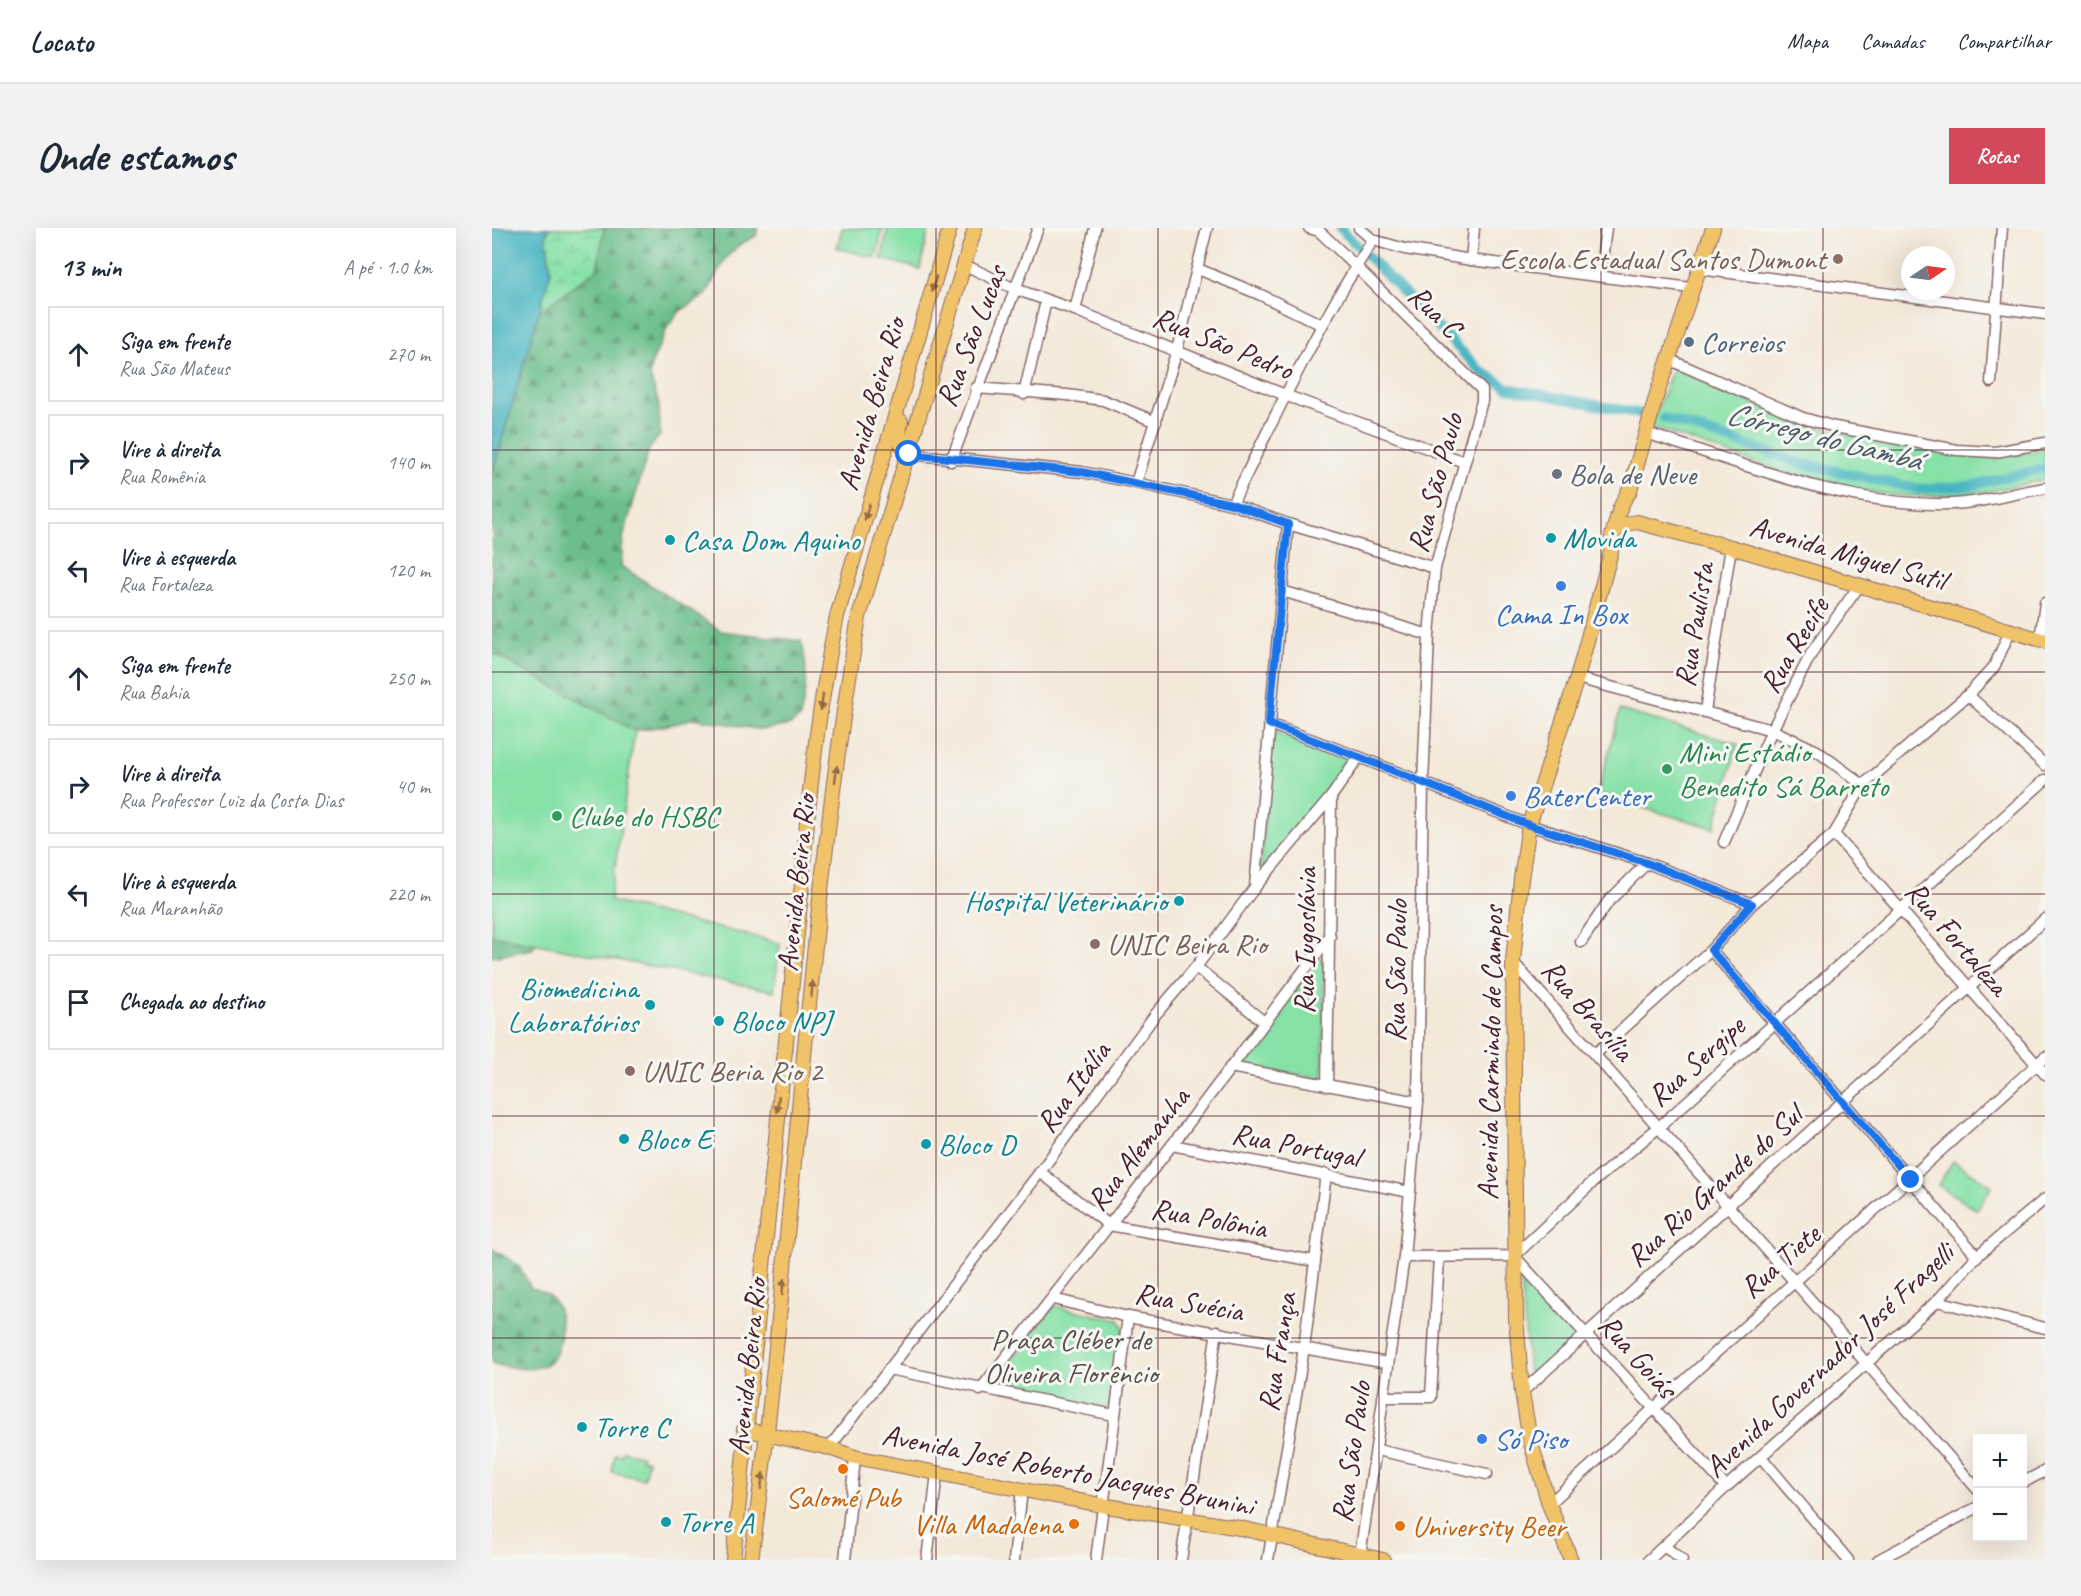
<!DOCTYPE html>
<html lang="pt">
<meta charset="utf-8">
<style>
body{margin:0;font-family:Caveat,sans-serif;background:#f2f2f3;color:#1f2937}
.controls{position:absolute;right:18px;bottom:18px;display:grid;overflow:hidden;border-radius:0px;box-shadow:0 6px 24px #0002}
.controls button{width:54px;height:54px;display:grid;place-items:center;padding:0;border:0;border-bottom:2px solid #e0e1e3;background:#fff;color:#1f2937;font:30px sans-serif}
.compass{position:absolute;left:1409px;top:18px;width:54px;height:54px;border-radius:50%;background:#fff;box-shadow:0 6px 24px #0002;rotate:77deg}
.stop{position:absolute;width:18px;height:18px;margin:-14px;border:4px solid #1a73e8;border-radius:50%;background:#fff}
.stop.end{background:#1a73e8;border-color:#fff;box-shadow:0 2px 6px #0008}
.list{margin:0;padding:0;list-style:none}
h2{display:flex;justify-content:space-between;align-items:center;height:78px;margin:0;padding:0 24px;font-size:26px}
h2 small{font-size:20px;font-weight:400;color:#747a83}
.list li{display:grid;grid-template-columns:39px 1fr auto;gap:18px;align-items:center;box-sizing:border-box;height:96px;margin:0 12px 12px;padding:0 12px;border:2px solid #e0e1e3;border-radius:0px}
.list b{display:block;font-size:22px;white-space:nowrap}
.list p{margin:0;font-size:20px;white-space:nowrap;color:#747a83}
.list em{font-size:20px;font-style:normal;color:#747a83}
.icon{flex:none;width:33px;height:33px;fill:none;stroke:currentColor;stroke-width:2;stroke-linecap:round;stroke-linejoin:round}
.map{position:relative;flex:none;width:1553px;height:1332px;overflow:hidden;border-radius:0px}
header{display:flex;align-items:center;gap:36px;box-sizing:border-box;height:84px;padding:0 30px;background:#fff;border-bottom:2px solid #e0e1e3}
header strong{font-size:28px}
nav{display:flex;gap:33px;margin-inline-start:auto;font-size:21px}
.intro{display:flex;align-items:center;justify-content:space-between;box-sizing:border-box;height:144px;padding:0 36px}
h1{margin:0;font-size:42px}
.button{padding:15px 27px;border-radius:0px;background:#d1495b;color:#fff;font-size:21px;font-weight:700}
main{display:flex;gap:36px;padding:0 36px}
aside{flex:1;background:#fff;border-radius:0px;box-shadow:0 6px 24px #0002}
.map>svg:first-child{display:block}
</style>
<header>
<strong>Locato</strong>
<nav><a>Mapa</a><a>Camadas</a><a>Compartilhar</a></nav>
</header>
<div class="intro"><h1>Onde estamos</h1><a class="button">Rotas</a></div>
<main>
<aside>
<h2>13 min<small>A pé · 1.0 km</small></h2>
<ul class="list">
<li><svg class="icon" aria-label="ahead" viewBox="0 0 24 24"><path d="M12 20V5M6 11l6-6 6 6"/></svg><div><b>Siga em frente</b><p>Rua São Mateus</p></div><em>270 m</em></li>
<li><svg class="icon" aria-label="right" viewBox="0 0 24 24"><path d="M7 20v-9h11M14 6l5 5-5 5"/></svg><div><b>Vire à direita</b><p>Rua Romênia</p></div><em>140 m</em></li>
<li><svg class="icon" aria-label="left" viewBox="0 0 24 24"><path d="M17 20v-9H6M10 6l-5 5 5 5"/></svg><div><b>Vire à esquerda</b><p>Rua Fortaleza</p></div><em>120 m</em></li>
<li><svg class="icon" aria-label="ahead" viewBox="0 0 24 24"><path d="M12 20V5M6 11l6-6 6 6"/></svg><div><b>Siga em frente</b><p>Rua Bahia</p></div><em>250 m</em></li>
<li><svg class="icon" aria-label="right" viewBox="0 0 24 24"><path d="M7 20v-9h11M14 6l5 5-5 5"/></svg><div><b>Vire à direita</b><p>Rua Professor Luiz da Costa Dias</p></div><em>40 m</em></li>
<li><svg class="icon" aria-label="left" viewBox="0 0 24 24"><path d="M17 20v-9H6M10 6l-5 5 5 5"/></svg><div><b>Vire à esquerda</b><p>Rua Maranhão</p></div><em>220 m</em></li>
<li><svg class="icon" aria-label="arrive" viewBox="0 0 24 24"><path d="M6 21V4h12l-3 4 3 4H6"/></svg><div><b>Chegada ao destino</b></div></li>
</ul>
</aside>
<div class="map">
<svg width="1553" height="1332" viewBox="0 0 1553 1332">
<defs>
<pattern id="forest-firs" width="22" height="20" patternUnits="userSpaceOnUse" patternTransform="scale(1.5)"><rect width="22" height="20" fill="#6cbf8c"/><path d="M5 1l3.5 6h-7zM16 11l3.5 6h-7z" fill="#5b9b73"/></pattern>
<pattern id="wetland-marsh" width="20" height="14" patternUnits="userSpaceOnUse" patternTransform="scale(1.5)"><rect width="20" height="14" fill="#86e1a7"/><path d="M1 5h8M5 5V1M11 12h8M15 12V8" fill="none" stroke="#75c190"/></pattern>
</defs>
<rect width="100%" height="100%" fill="#f6f6f2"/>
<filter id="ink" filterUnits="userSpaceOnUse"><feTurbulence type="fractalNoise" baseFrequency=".0167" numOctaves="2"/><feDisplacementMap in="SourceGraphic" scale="12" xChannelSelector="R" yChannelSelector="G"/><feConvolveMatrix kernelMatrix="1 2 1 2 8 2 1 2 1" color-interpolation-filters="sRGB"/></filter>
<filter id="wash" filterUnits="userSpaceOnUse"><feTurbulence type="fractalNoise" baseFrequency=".008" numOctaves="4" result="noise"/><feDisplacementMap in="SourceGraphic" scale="24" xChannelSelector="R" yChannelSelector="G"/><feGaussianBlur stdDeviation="1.35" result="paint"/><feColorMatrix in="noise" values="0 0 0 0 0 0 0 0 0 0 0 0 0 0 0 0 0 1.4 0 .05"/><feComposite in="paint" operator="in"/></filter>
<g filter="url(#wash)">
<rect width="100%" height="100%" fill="#f4e9d9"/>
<g fill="url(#forest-firs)" stroke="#5b6f5c" stroke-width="1.5">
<path d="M 112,0 L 266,0 L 264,8 L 247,17 L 233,31 L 214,67 L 188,83 L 176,98 L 159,137 L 158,148 L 167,177 L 168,207 L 157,221 L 131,310 L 129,338 L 229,403 L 309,413 C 317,440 314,463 308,490 L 298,497 L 271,502 L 201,490 L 187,495 L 143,503 L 0,425 L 0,246 L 47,84 L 105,41 Z"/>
<polygon points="0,707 45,715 40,721 0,729"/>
<path d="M 0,1020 L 27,1038 L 39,1060 C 47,1062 54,1064 59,1070 C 73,1084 72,1124 56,1135 C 41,1146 16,1138 0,1136 Z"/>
</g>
<polygon fill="url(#wetland-marsh)" stroke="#688069" stroke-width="1.5" points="57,0 112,0 105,41 47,84 59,43 54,9"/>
<g fill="#86e1a7" stroke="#688069" stroke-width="1.5">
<polygon points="350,0 391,0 384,30 345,20"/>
<polygon points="396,0 437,0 428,41 389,31"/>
<path d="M 1181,140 L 1291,189 L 1338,202 L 1464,226 L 1504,230 L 1553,221 L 1553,251 C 1490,268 1423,274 1359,261 C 1291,248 1225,221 1159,199 Z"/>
<polygon points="0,425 143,503 118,673 288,715 282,763 0,707"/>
<polygon points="1128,482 1246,516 1222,600 1105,567"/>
<polygon points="787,505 855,529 857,532 768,646 780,508"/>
<polygon points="829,730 832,730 831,848 827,850 751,839 751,829"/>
<polygon points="1461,933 1500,958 1485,982 1446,957"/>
<polygon points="1034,1051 1084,1103 1085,1111 1041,1150 1037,1146 1029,1053"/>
<polygon points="562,1078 627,1092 631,1098 619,1178 614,1180 515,1163 505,1155 509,1146"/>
<polygon points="131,1223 150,1227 149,1231 156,1232 152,1251 120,1244 123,1226 130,1227"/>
</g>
<polygon fill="#47b5c1" stroke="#486a76" stroke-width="1.5" points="0,0 57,0 54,9 59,43 0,246"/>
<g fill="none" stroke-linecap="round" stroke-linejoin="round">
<g stroke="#47b5c1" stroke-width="10">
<polyline points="848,0 988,142 1016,160 1146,185"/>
<polyline points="1172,190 1307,235 1426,261 1477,258 1553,240"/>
</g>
</g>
</g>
<g filter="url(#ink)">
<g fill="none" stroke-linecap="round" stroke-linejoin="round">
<g stroke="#866668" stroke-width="13">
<g id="minor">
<polyline points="817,0 827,3 844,19 990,162 990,173 943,340 937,407 931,556 926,874 912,1029 868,1328"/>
<polyline points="867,0 881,12 913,21 979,32 1199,60"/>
<polyline points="979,32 982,0"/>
<polyline points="473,37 523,61 583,82 793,167 972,234"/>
<polyline points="706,41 769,67 830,97"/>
<polyline points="1208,41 1553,86"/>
<polyline points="1108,48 1114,0"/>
<polyline points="583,82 603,0"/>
<polyline points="1178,132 1311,190 1343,199 1465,222 1503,224 1553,215"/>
<polyline points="1499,154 1510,0"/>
<polyline points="484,160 575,167 611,172 664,194"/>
<polyline points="532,166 554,73"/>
<path d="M 1154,205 C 1253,236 1354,279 1459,276 C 1490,275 1522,265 1553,260"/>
<polyline points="417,226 590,244 644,255 740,276 796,296 943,340"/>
<polyline points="459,233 546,0"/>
<polyline points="644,255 685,122 715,0"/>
<path d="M 740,276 C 784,186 827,95 881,12"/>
<polyline points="790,363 937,407"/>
<polyline points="1548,412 1553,375"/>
<polyline points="1085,450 1280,502 1325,523 1371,557"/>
<polyline points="1476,467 1553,537"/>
<polyline points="1213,483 1239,319"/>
<polyline points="777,496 867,529 1037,597 1155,635 1260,676"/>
<polyline points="1342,606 1553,846"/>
<polyline points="1232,614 1280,502 1320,424 1367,358"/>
<polyline points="763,659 796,296"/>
<polyline points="1089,714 1116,674 1155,635"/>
<polyline points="1219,722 1485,1028"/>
<polyline points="1021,734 1486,1262"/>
<polyline points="704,739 772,794"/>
<polyline points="1103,826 1219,722 1260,676 1342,606 1371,557 1476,467 1502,439 1519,401"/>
<polyline points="738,839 926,874"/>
<polyline points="835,858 839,569"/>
<polyline points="680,917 918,964"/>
<polyline points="548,944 617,997 823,1033"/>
<polyline points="1022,1028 1234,1259"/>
<polyline points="912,1029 1022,1028 1101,954 1167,899 1553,552"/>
<polyline points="561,1071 636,1089 895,1135"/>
<polyline points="1445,1073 1553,1100"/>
<polyline points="397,1141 622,1187"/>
<polyline points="488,1162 680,917 838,708"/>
<polyline points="1030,1164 1553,691"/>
<polyline points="891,1169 939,1169 947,1029"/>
<polyline points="337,1220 548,944 663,787 704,739 763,659 839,569 867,529"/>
<polyline points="885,1222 995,1246"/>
<polyline points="1269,1229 1356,1332"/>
<polyline points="1530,1255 1553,1243"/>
<path d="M 1057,1276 C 1221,1126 1387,978 1553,829"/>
<polyline points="1172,1318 1190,1332"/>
<polyline points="353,1332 363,1229"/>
<polyline points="435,1332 445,1245"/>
<polyline points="522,1332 530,1262"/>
<polyline points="604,1332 636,1089"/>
<polyline points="689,1332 725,1103"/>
<polyline points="776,1332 812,1120 834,946"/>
<polyline points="1157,1332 1234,1259 1445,1073 1485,1028 1553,971"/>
<polyline points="1386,1332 1486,1279"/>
</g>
</g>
<g stroke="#866668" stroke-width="16">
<g id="major">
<path d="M 409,193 C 406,207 406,216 417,226"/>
<polyline points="1137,265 1165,166 1221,0"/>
<polyline points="1121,306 1129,297 1145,294 1239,319 1553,413"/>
<polyline points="252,1201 337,1220 363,1229 609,1277 748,1300 891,1332"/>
<path d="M 241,1332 L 310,656 C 316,566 327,476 345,388 L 458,0"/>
<path d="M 259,1332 C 302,1019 313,701 367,389 L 483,0"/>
<polyline points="1079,1332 1057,1276 1038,1212 1030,1164 1024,1090 1021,734 1029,651 1037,597 1085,450 1119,324 1120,308 1128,280 1139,258"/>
</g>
</g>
<use href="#minor" stroke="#fff" stroke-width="10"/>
<use href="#major" stroke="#f1c369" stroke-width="14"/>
</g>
<defs><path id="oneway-solid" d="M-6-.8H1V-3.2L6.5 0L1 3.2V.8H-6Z" transform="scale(1.5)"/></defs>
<g fill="#956947">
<use href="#oneway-solid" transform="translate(442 56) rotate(106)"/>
<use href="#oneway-solid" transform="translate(375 284) rotate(106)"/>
<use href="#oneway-solid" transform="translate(330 474) rotate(98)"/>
<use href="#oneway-solid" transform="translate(344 546) rotate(-83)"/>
<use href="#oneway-solid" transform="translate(320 761) rotate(-85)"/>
<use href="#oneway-solid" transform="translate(286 876) rotate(96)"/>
<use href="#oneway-solid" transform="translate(291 1059) rotate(-84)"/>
<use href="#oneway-solid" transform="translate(270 1253) rotate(-82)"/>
</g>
</g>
<g fill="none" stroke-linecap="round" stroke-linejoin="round" filter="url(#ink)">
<polyline stroke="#1a73e8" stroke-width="8" points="417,226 590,244 740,276 796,296 777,496 867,529 1037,597 1155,635 1260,676 1219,722 1419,952"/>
</g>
<path fill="none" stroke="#4a1f2b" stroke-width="1.5" stroke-opacity="0.55" d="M 222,0 L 222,1332M 444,0 L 444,1332M 666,0 L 666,1332M 887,0 L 887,1332M 1109,0 L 1109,1332M 1331,0 L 1331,1332M 0,222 L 1553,222M 0,444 L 1553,444M 0,666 L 1553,666M 0,888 L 1553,888M 0,1110 L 1553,1110"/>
<g fill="#8d6e63" stroke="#f6f6f2" stroke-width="2">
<circle cx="1346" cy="31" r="6"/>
<circle cx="603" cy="716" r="6"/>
<circle cx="138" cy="843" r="6"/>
</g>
<circle fill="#5c6f8a" stroke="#f6f6f2" stroke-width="2" cx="1197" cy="114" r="6"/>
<circle fill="#6b7280" stroke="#f6f6f2" stroke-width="2" cx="1065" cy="246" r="6"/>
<g fill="#0f9aa8" stroke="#f6f6f2" stroke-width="2">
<circle cx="1059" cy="310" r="6"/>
<circle cx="178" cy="312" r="6"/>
<circle cx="687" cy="673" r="6"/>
<circle cx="158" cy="777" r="6"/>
<circle cx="227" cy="793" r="6"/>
<circle cx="132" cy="911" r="6"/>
<circle cx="434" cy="916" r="6"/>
<circle cx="90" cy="1199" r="6"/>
<circle cx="174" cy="1294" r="6"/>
</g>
<g fill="#3f7fe0" stroke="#f6f6f2" stroke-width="2">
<circle cx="1069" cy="358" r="6"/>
<circle cx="1019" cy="568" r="6"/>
<circle cx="990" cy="1211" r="6"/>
</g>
<g fill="#2e9e5b" stroke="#f6f6f2" stroke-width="2">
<circle cx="1175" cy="541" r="6"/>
<circle cx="65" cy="588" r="6"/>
</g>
<g fill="#e8710a" stroke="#f6f6f2" stroke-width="2">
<circle cx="351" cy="1241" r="6"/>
<circle cx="582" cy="1296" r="6"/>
<circle cx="908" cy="1298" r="6"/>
</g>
<g text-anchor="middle" stroke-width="6" stroke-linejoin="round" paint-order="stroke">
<g font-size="30" fill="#785e54" stroke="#f6f6f2" text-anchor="start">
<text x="1334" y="41" text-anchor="end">Escola Estadual Santos Dumont</text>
<text x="615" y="726">UNIC Beira Rio</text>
<text x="150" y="853">UNIC Beria Rio 2</text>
</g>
<g font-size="30" fill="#4a1f2b" stroke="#f6f6f2">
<text transform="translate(943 83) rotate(44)" y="10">Rua C</text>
<text transform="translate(479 108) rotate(-69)" y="10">Rua São Lucas</text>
<text transform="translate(731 115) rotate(22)" y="10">Rua São Pedro</text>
<text transform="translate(379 176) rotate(-74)" y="10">Avenida Beira Rio</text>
<text transform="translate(943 255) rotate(-75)" y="10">Rua São Paulo</text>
<text transform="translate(1356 325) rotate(16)" y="10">Avenida Miguel Sutil</text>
<text transform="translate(1202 397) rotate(-81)" y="10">Rua Paulista</text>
<text transform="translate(1302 417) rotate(-59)" y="10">Rua Recife</text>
<text transform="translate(304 655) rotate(-84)" y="10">Avenida Beira Rio</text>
<text transform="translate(1465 710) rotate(49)" y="10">Rua Fortaleza</text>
<text transform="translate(813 713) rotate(-89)" y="10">Rua Iugoslávia</text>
<text transform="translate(904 743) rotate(-89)" y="10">Rua São Paulo</text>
<text transform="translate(1096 782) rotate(49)" y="10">Rua Brasília</text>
<text transform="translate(998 825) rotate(-89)" y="10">Avenida Carmindo de Campos</text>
<text transform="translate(1204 833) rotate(-42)" y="10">Rua Sergipe</text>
<text transform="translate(581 859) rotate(-54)" y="10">Rua Itália</text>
<text transform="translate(804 917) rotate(11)" y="10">Rua Portugal</text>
<text transform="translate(646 921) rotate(-52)" y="10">Rua Alemanha</text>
<text transform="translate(1222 958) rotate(-42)" y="10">Rua Rio Grande do Sul</text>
<text transform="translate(717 990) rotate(10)" y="10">Rua Polônia</text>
<text transform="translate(1288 1033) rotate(-41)" y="10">Rua Tiete</text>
<text transform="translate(697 1074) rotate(10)" y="10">Rua Suécia</text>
<text transform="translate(785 1124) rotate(-81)" y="10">Rua França</text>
<text transform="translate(1146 1128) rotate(48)" y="10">Rua Goiás</text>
<text transform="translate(1337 1132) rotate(-43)" y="10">Avenida Governador José Fragelli</text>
<text transform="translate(255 1139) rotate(-84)" y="10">Avenida Beira Rio</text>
<text transform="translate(859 1224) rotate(-82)" y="10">Rua São Paulo</text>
<text transform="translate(576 1242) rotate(11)" y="10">Avenida José Roberto Jacques Brunini</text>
</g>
<g font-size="30" fill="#4e5e75" stroke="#f6f6f2" text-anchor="start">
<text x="1209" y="124">Correios</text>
</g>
<g font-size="30" fill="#5b616d" stroke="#f6f6f2" text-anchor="start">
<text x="1077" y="256">Bola de Neve</text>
</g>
<g font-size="30" fill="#0d838f" stroke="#f6f6f2" text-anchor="start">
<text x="1071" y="320">Movida</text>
<text x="190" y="322">Casa Dom Aquino</text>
<text x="675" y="683" text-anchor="end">Hospital Veterinário</text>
<text x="146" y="770" text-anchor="end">Biomedicina<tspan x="146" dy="34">Laboratórios</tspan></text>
<text x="239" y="803">Bloco NPJ</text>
<text x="144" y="921">Bloco E</text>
<text x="446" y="926">Bloco D</text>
<text x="102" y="1209">Torre C</text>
<text x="186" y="1304">Torre A</text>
</g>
<g font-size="30" fill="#366cbe" stroke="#f6f6f2" text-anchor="start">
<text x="1069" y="396" text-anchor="middle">Cama In Box</text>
<text x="1031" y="578">BaterCenter</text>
<text x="1002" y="1221">Só Piso</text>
</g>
<g font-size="30" fill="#27864d" stroke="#f6f6f2" text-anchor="start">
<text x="1187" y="534">Mini Estádio<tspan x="1187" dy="34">Benedito Sá Barreto</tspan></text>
<text x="77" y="598">Clube do HSBC</text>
</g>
<g font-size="30" fill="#59504a" stroke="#f6f6f2">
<text x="579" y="1121">Praça Cléber de<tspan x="579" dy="34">Oliveira Florêncio</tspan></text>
</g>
<g font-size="30" fill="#c56008" stroke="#f6f6f2">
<text x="351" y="1279">Salomé Pub</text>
<text x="570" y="1306" text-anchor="end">Villa Madalena</text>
<text x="920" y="1308" text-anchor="start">University Beer</text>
</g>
<g font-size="32" font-style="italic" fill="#495b67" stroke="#f6f6f2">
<text transform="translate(1332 208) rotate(14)" y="11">Córrego do Gambá</text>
</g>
</g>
</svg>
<div class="controls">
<button>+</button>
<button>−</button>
</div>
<svg class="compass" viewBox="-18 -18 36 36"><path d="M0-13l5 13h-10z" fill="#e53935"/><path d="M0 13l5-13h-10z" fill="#747a83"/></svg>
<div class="stop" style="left:417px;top:226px"></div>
<div class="stop end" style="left:1419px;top:952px"></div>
</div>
</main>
